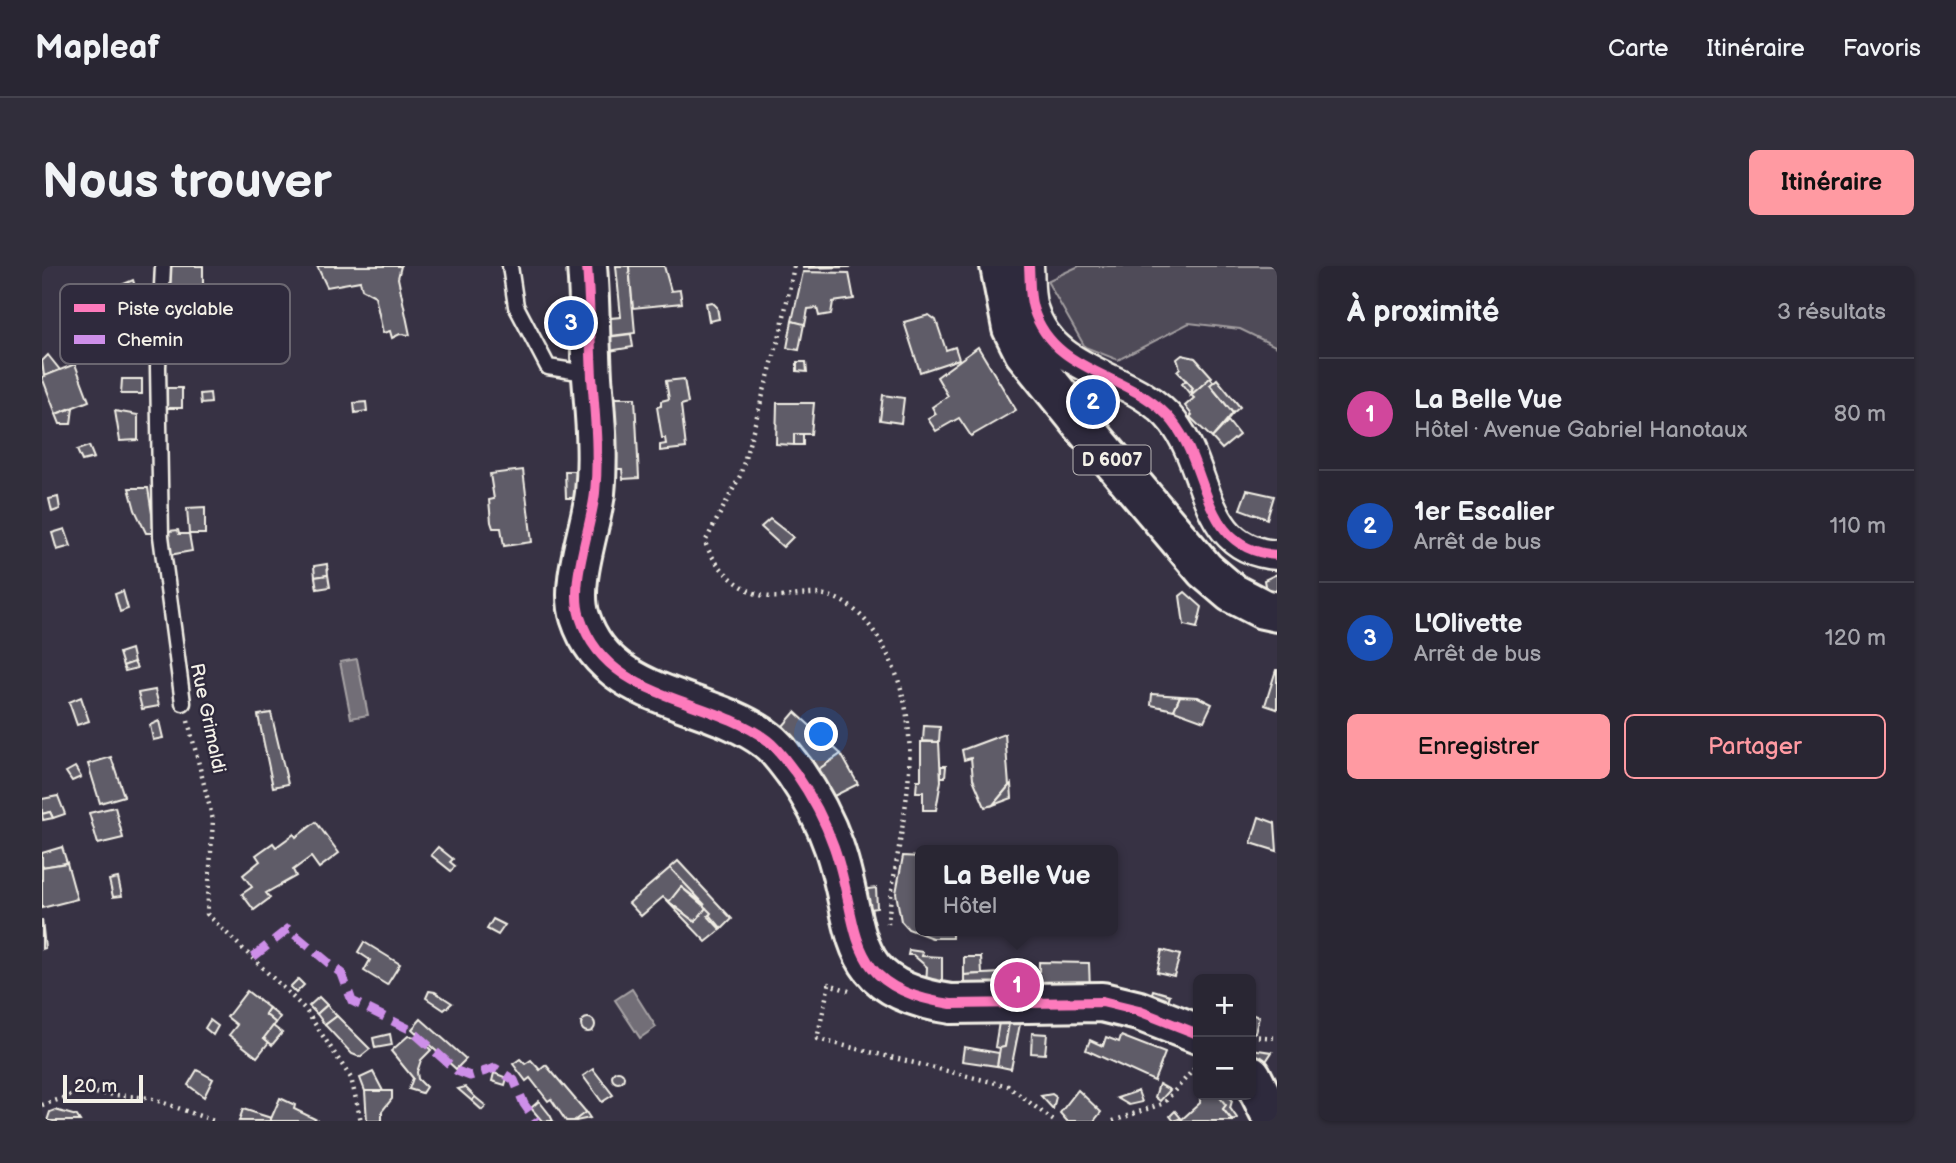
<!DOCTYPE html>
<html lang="fr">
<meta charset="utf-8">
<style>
body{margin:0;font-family:"Balsamiq Sans",sans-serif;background:#312e3b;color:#f1f3f6}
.controls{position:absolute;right:21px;bottom:21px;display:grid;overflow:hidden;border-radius:10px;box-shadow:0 2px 5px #0004}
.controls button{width:63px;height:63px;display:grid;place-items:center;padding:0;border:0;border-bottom:2px solid #45434e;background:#292633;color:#f1f3f6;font:35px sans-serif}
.scale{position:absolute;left:21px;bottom:18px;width:80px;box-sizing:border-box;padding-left:7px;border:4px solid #f4f1e8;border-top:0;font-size:19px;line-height:24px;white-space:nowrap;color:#f4f1e8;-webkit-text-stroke:5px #2f2a3d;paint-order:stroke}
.you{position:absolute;left:780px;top:469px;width:24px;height:24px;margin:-18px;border:5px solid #fff;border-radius:50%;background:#1a73e8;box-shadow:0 0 0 10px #1a73e833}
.badge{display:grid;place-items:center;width:46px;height:46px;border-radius:50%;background:#ff9aa2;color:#fff;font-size:23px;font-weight:700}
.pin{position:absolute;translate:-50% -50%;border:4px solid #fff;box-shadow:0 2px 7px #0006}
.popup{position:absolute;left:873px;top:579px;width:203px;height:91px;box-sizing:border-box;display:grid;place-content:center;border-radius:10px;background:#292633;filter:drop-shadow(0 2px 5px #0005);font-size:23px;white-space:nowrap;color:#a5a5ac}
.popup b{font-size:26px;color:#f1f3f6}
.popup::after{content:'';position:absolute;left:50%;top:100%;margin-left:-14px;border:14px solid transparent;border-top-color:#292633}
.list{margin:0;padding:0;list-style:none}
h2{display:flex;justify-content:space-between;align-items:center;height:91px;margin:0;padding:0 28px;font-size:30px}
h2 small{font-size:23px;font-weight:400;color:#a5a5ac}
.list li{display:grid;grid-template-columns:46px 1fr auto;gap:21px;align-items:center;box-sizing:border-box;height:112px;padding:0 28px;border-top:2px solid #45434e}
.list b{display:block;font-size:26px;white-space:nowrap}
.list p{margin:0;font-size:23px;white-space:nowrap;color:#a5a5ac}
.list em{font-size:23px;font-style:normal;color:#a5a5ac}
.actions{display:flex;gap:14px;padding:21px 28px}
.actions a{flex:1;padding:16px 0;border:2px solid #ff9aa2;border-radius:10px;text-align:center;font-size:24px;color:#ff9aa2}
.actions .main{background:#ff9aa2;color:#111}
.map{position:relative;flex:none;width:1235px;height:855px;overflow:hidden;border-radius:10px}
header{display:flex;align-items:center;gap:42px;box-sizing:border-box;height:98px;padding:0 35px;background:#292633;border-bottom:2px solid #45434e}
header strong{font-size:33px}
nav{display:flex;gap:38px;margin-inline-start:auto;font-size:24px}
.intro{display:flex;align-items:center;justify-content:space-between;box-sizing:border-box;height:168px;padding:0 42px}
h1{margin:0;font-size:49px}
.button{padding:18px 32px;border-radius:10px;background:#ff9aa2;color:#111;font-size:24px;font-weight:700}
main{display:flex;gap:42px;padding:0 42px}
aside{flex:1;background:#292633;border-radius:10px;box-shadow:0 2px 5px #0004}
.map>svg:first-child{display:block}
</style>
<header>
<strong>Mapleaf</strong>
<nav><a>Carte</a><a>Itinéraire</a><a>Favoris</a></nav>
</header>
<div class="intro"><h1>Nous trouver</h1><a class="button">Itinéraire</a></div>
<main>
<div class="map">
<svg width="1235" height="855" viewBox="0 0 1235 855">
<rect width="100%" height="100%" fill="#373244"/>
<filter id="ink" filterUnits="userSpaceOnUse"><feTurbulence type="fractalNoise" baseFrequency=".0143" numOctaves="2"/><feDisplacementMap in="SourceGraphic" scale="14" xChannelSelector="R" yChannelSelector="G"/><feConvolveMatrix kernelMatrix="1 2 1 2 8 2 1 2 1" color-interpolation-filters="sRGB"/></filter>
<g filter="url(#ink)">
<polygon fill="#504b59" stroke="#a29ea0" stroke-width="2" points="1037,0 1235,0 1235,81 1198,63 1147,57 1076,94 1043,81 1005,15"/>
<g fill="#726e77" stroke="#a6a2a4" stroke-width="2">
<polygon points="315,393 326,449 309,452 298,396"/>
<polygon points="590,723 614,761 598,772 573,734"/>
</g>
<g fill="#5f5c67" stroke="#f4f1e8" stroke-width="2">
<polygon points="128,0 161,0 161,29 149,27 149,34 135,34 135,55 144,56 144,70 129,70"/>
<polygon points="275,0 359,0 356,12 368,69 358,68 350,72 348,65 341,67 333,30 320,23 318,15 285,21"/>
<polygon points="574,0 587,0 593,67 569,70 568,52 579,51"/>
<polygon points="587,0 622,0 629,25 638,24 640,37 591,42"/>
<polygon points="761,0 806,0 807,1 761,2"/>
<polygon points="761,6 807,7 812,33 791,36 789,48 777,50 775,42 766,43 763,59 750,55"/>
<polygon points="91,14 98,37 79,39 76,33 81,31 77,20"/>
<polygon points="73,25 79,39 59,45 54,30"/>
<polygon points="135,34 149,34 150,70 144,70 144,56 135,55"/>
<polygon points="670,36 675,41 677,53 667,55 664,37"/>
<polygon points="887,49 894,54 904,84 913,81 917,93 878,106 862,56"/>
<polygon points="750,55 762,58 757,84 745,82"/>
<polygon points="45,59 38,80 34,83 26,67"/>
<polygon points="589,68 591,81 567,85 565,71"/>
<polygon points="129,70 144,70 143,90 127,90"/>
<polygon points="936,81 974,144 929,170 917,152 894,165 886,153 894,148 890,141 906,130 895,111"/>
<polygon points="6,89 18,104 2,110 0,95"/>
<polygon points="1140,89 1153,92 1170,111 1149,129 1151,122 1135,105 1138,102 1135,93"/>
<polygon points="755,96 764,96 765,106 755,105"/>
<polygon points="33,98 47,135 14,148 0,111"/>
<polygon points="1168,112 1172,116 1168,119 1191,147 1170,172 1148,151 1150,149 1143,140 1152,132 1149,129"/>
<polygon points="80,113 100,113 100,128 79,128"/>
<polygon points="642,113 646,137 639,139 644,182 618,185 618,179 624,178 623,172 620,172 615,141 619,140 619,135 627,133 624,115"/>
<polygon points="1175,113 1198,141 1191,147 1168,119"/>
<polygon points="1144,114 1151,122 1147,127 1140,118"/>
<polygon points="125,122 140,122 140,142 123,142"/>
<polygon points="168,127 169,137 159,138 158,128"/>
<polygon points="841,129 862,132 859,157 838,154"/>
<polygon points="570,132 593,132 597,212 581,213 580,203 574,203"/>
<polygon points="324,136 325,145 313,147 312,137"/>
<polygon points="735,137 772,137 769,168 752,168 752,179 734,178"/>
<polygon points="31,142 29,158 18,158 14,148"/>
<polygon points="73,145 96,149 96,174 78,175"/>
<polygon points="1186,155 1197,169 1180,183 1170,172"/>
<rect x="752" y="168" width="9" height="11"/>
<polygon points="47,180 52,192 40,195 35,184"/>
<polygon points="481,204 490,276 462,280 459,262 451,262 449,256 447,234 452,233 448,208"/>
<polygon points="523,205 537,205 537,232 524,232"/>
<polygon points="87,222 106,222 113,267 104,267 93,244"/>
<polygon points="1205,224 1232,230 1225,253 1198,243"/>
<polygon points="16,231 18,243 10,246 7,233"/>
<polygon points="163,241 163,268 147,268 145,242"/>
<polygon points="728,253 751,271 741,281 719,261"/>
<polygon points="23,263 29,280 15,284 10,267"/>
<polygon points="136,264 137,268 147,268 150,285 127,289 127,265"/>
<polygon points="285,298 286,309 273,311 272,300"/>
<polygon points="1235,308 1235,328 1224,326 1222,314"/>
<polygon points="286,309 288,321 275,323 273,311"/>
<polygon points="81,325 86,343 78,346 73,328"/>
<polygon points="1143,326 1160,341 1155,362 1142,359 1138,330"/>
<polygon points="89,383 92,396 81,400 77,387"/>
<polygon points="92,396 95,402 83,405 81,400"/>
<polygon points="1234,404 1235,404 1235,443 1223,439"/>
<polygon points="113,424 117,440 100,443 96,427"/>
<polygon points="1110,428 1138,430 1132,444 1109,439"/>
<polygon points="1138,430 1156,431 1170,438 1162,455 1132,444"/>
<polygon points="39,431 47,455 35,459 27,436"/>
<polygon points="753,446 799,488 771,507 737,475 745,464 741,460"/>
<polygon points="229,447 246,518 231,521 216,449"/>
<polygon points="117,455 121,472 111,474 108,459"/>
<polygon points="882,460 898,461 897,476 881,475"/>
<polygon points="963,468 967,520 951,539 943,541 931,513 929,492 922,494 920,484"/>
<polygon points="879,476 897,476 899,515 894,544 881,544 881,526 874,526 875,514 879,514"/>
<polygon points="799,488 816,518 788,532 771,507"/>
<polygon points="69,491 82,530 58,537 46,498"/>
<polygon points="899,500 904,500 903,511 899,511"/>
<polygon points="33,501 39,511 30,515 24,506"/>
<polygon points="969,518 970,532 951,539 967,520"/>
<polygon points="16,530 23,548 11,552 8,546 0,548 0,533"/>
<polygon points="73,541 81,572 56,578 47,547"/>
<polygon points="8,546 11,552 1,554 0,548"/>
<polygon points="1217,551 1233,557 1235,585 1209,577"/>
<polygon points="274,556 297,587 277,602 269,591 251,604 254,610 224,627 228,632 212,644 200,628 210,621 201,609 218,595 214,589 231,577 234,581 252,568 254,571"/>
<polygon points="20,581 25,597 0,601 0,587"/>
<polygon points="396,581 411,593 408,596 413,600 409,605 389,589"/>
<polygon points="861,590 879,591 879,665 910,666 910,672 890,672 866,663 859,655 854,627"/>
<polygon points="636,595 690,653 680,663 628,602"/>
<polygon points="25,597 35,633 0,642 0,601"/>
<polygon points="628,602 663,639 639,621 627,636 621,631 599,650 587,637"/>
<polygon points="76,612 80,630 71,631 67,614"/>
<polygon points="639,621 664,642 653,656 627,636"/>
<polygon points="834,622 835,642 821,644 816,624"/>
<polygon points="623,633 653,656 664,642 669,647 666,650 679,664 664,676"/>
<polygon points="0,653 3,682 0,683"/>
<polygon points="451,653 463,659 456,669 445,663"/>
<polygon points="322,676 358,698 345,719 322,705 328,694 316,686"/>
<polygon points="867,684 881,686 880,690 900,691 900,724 884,721 885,701 871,689 866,689"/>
<polygon points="1120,684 1138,689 1132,710 1115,706"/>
<polygon points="922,691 939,691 940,708 922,709"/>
<polygon points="997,696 1047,697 1048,723 922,726 922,709 997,705"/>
<polygon points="256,713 262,719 254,727 248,721"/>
<polygon points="1111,724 1128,729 1121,749 1105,743"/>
<polygon points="205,725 227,742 223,748 234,757 222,772 227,776 215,791 187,769 195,759 185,751"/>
<polygon points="387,725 393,726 410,737 402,744 384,732"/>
<polygon points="277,731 285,739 275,748 267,740"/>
<polygon points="285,739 295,750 283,759 275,748"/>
<polygon points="227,742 238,751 234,757 223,748"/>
<polygon points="1209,748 1217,751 1213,767 1209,765"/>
<polygon points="295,750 328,783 318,791 310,788 283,759"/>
<circle cx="546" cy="759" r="7"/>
<polygon points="379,753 424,793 414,803 370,763"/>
<polygon points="168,754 176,760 171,769 163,762"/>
<polygon points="957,756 967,757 963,781 958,782 953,781"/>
<polygon points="967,757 978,758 969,803 955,800 958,782 963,781"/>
<polygon points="231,760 240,767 230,779 222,772"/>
<polygon points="990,767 1005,768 1003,788 989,787"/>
<polygon points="348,768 350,779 333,782 331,772"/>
<polygon points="366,770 375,771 389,784 379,794 375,806 376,813 384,821 380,827 367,823 371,812 349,785"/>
<polygon points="1079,770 1123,787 1112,815 1044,784 1048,774 1061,780 1064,771 1077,776"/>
<polygon points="922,781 957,787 955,800 920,795"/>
<polygon points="1209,783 1230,786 1217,806 1209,797"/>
<polygon points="478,793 483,798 489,794 498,804 504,799 544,846 534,855 524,855 509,833 506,835 488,812 484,815 471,798"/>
<polygon points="551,803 571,829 560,836 541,810"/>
<polygon points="155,804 171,813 162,831 146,819"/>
<circle cx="576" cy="811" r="6"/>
<polygon points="331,806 341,825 323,825 318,812"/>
<polygon points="452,807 465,812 463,819 450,815"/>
<polygon points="1117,818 1128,824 1118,835 1113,831"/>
<polygon points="423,821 433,831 430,835 416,823"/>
<polygon points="1036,824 1059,846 1052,855 1025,855 1018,847"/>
<polygon points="323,825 350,825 350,833 340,845 340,855 325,855"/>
<polygon points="1096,825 1100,836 1087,839 1075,832"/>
<polygon points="1010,828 1014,831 1011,843 999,830"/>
<polygon points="1158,829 1176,829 1184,839 1181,843 1190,855 1138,855 1158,837"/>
<polygon points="1176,829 1185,829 1190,835 1188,842 1195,852 1191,855 1181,843 1184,839"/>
<polygon points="433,831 444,840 440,844 430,835"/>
<polygon points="238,832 253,839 252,843 277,855 228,855"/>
<polygon points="497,835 508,849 511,855 500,855 489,842"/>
<polygon points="201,843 229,852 228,855 197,855"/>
<polygon points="13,844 35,850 38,855 5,855 8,846"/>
<polygon points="1133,845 1139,852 1132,855 1128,850"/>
<polygon points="544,846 548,852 534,855 533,854"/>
</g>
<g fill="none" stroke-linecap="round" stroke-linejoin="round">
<g stroke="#f4f1e8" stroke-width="19">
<g id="service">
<polyline points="121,0 116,101 119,270 141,437"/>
<polyline points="468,0 474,40 506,101 549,108"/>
</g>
</g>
<g stroke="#f4f1e8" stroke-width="33">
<path id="minor" d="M 987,0 C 988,13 987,29 991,42 C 1012,111 1092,106 1131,156 C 1169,204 1158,284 1235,289"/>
</g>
<g stroke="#f4f1e8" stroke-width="44">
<g id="secondary">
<path d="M 545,0 C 548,37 548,74 550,111 C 553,149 557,188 553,227 C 549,263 527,317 538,351 C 565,436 665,429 725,474 C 736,482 745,496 753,506 C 769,529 783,555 792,581 C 820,661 798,722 909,738 L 1060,736 L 1097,745 L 1156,768"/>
<polyline points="1209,809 1232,855"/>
</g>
</g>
<g stroke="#f4f1e8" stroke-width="44">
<polyline id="primary" points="958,0 970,62 982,86 1048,168 1163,304 1190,327 1221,343 1235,346"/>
</g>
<g stroke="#f4f1e8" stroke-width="4.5" stroke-dasharray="2 5" stroke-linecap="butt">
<path d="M 752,0 L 739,65 L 698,210 L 663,276 C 672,301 701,329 729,331 C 745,332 762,327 777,328 C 823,333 851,391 861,430 C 880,506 852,583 846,658"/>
<polyline points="146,455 171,554 165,648 263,743 309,812 319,855"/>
<polyline points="807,725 787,718 775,773 966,820 1012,855"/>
<polyline points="1209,770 1235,772"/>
<polyline points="0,839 40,826 108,832 172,855"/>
<polyline points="1071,855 1122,837 1152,803 1151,799"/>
</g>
<use href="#service" stroke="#2f2a3d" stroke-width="14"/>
<use href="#minor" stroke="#2f2a3d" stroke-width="28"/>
<use href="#secondary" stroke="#2f2a3d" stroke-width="38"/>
<use href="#primary" stroke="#2f2a3d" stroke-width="38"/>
<polyline stroke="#ce8fe9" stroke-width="9" stroke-dasharray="18 9" stroke-linecap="butt" points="211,691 246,663 300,708 310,735 369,764 415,805 428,810 453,802 472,814 482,838 494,855"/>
<g stroke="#2f2a3d" stroke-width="15">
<g id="cycleway">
<path d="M 545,0 C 548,37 548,74 550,111 C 553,149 557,188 553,227 C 549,263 527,317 538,351 C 565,436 665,429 725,474 C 736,482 745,496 753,506 C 769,529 783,555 792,581 C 820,661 798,722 909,738 L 1060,736 L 1097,745 L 1156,768"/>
<path d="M 987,0 C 988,13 987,29 991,42 C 1012,111 1092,106 1131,156 C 1169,204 1158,284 1235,289"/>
</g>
</g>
<use href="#cycleway" stroke="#fd7abc" stroke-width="10"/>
</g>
</g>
<g text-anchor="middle" stroke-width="5" stroke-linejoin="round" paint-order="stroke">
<rect fill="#2f2a3d" stroke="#b9b5b5" stroke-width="2" x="1031.5" y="179.5" width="77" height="29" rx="5"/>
<g font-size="18" font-weight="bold" fill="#f4f1e8">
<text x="1070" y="200">D 6007</text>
</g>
<g font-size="19" fill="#f4f1e8" stroke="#2f2a3d">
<text transform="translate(167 452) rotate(78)" y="7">Rue Grimaldi</text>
</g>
</g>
<rect x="18" y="18" width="230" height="80" rx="10" fill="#2f2a3d" stroke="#6a6670" stroke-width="2"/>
<rect x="32" y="38" width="31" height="8" fill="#fd7abc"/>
<rect x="32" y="69" width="31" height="9" fill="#ce8fe9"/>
<g font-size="19" fill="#f4f1e8">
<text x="75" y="49">Piste cyclable</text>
<text x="75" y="80">Chemin</text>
</g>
</svg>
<div class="controls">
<button>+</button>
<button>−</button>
</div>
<div class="scale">20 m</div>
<div class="you"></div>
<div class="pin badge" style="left:975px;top:719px;background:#d1479c">1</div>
<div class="popup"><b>La Belle Vue</b>Hôtel</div>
<div class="pin badge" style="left:1051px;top:136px;background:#1a4fb4">2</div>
<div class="pin badge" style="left:529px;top:57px;background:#1a4fb4">3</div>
</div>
<aside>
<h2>À proximité<small>3 résultats</small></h2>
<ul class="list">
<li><span class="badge" style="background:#d1479c">1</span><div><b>La Belle Vue</b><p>Hôtel · Avenue Gabriel Hanotaux</p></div><em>80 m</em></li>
<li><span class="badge" style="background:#1a4fb4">2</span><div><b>1er Escalier</b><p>Arrêt de bus</p></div><em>110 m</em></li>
<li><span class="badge" style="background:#1a4fb4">3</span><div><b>L'Olivette</b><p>Arrêt de bus</p></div><em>120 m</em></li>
</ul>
<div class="actions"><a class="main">Enregistrer</a><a>Partager</a></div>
</aside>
</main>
